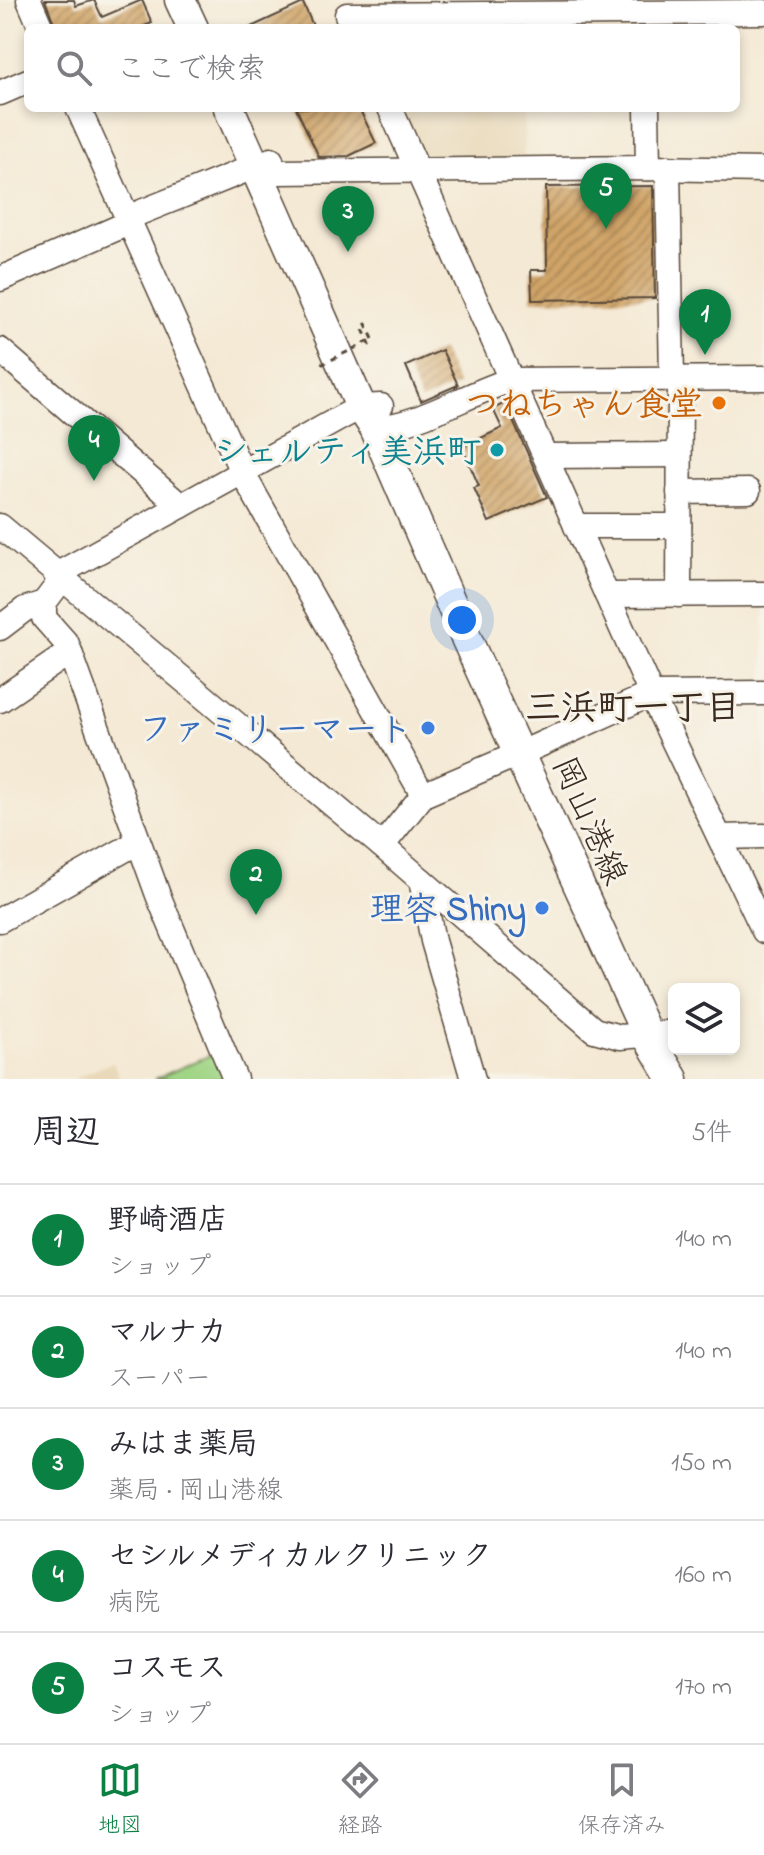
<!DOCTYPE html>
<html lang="ja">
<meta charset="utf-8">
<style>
body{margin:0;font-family:"Indie Flower","Klee One",sans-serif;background:#f7f7f7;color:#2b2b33}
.controls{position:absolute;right:24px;bottom:24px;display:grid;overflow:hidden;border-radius:12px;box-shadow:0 4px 12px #0003}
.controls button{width:72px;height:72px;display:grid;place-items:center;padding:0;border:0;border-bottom:2px solid #e1e1e2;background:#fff;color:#2b2b33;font:40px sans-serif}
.you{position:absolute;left:462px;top:620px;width:28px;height:28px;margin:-20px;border:6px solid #fff;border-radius:50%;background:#1a73e8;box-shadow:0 0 0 12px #1a73e833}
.badge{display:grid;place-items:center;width:52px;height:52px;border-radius:50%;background:#0b8043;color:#fff;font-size:26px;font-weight:700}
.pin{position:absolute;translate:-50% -66px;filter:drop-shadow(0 2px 4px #0008)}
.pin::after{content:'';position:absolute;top:42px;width:28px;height:24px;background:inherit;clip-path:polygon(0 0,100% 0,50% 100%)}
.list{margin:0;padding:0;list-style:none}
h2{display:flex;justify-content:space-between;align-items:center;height:104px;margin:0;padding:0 32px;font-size:34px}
h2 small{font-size:26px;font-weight:400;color:#7c7c81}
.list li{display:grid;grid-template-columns:52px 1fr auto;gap:24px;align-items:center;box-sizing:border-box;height:112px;padding:0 32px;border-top:2px solid #e1e1e2}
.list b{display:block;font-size:30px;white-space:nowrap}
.list p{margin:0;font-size:26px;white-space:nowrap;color:#7c7c81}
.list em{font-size:26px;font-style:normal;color:#7c7c81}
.icon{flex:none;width:44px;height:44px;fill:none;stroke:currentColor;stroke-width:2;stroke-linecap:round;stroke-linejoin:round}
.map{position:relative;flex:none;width:764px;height:1079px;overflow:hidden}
.search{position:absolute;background:#fff;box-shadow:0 4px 12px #0003;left:24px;right:24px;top:24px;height:88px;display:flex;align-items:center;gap:20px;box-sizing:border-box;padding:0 28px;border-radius:12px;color:#7c7c81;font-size:30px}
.sheet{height:664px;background:#fff}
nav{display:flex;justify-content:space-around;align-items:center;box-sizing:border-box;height:112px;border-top:2px solid #e1e1e2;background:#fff;font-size:22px;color:#7c7c81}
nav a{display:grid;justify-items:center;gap:4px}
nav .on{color:#0b8043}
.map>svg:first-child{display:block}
</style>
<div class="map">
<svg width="764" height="1079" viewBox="0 0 764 1079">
<defs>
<pattern id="building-hatch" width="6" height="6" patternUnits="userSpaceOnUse" patternTransform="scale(2)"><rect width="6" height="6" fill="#d0a468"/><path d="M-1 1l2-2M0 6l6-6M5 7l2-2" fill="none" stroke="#aa8655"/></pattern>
</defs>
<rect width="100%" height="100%" fill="#f7f3e8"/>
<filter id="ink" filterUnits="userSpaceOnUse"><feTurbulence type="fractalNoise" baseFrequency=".0125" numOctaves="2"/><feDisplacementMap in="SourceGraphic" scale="16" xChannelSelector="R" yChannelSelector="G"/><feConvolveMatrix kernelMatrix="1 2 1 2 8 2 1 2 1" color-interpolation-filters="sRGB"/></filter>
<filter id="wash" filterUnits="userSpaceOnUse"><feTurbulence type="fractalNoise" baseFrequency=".006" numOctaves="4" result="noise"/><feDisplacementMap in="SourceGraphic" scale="32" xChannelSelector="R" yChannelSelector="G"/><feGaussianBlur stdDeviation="1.8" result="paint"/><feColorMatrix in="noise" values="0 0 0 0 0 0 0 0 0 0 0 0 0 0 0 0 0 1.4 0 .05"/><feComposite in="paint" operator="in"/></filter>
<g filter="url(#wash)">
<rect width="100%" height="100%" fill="#f4e9d4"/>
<g fill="#e9d9ba">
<polygon points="399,108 525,108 524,161 423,161"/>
<polygon points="113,1062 120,1079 73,1079"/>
</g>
<polygon fill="#a0d586" stroke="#6e8052" stroke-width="2" points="215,1053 226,1079 155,1079"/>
<g id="blocks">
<g fill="url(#building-hatch)">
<polygon points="45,0 74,0 76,6 94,0 102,17 142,0 152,23 140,28 56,28"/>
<polygon points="303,3 314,28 249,28"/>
<polygon points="296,108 359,108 376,143 349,156 319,157"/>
<polygon points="653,186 655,298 532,300 531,270 547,270 546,187"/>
<polygon points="442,350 458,385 421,401 406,366"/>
<polygon points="505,403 547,497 489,522 474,488 479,486 462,447 502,428 493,409"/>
</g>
</g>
</g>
<g filter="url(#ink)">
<use href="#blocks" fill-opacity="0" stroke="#574739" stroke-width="2"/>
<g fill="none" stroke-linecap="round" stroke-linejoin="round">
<g stroke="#574739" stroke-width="27">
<g id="minor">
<polyline points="29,0 41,28"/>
<polyline points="347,15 764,12"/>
<polyline points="0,93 28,81"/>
<polyline points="78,108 242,472 423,795"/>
<polyline points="390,108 651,694 764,931"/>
<polyline points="647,108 648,168"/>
<polyline points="668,168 672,378"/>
<polyline points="260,179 277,172 648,168 764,170"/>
<polyline points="129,217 271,160"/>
<polyline points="0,279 131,222"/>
<polyline points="0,350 181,506"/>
<path d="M 375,428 C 418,426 468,393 511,380 L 764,378"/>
<polyline points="545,456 679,455"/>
<polyline points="679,492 748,491"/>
<polyline points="0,526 382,846 594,1030 620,1037 665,1033"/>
<polyline points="576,526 679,526"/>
<polyline points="56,575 342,417 361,407 381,406"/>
<polyline points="62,579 44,603 44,618 67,644 158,895 235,1079"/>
<polyline points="607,595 764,594"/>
<polyline points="679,595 680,378"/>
<polyline points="0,628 25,609 44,603"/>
<polyline points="0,700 70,652"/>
<polyline points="720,837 764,836"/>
<polyline points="382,846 423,795 537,746 651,694 764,693"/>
<polyline points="421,880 433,941 473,1079"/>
<polyline points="0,920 138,842"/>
</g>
</g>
<g stroke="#574739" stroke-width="33">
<g id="major">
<polyline points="180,0 193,28"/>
<polyline points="229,108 361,407 375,428 467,640 647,1035 673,1079"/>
</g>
</g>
<polyline stroke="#574739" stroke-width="3" stroke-dasharray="6 6" stroke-linecap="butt" points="373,339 366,324 362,327 370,345 376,348"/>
<use href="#minor" stroke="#fff" stroke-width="24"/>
<use href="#major" stroke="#fff" stroke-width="30"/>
<polyline stroke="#574739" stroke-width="3" stroke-dasharray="6 6" stroke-linecap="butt" points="322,362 323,364 373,339"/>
</g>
</g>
<circle fill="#e8710a" stroke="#f7f3e8" stroke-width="3" cx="719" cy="403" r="8"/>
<circle fill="#0f9aa8" stroke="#f7f3e8" stroke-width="3" cx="497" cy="450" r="8"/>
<g fill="#3f7fe0" stroke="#f7f3e8" stroke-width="3">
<circle cx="428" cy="728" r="8"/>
<circle cx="542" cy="908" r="8"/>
</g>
<g text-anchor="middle" stroke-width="6" stroke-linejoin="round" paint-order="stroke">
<g font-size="34" font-weight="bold" fill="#c56008" stroke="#f7f3e8" text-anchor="end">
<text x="703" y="415">つねちゃん食堂</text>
</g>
<g font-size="34" font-weight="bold" fill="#0d838f" stroke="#f7f3e8" text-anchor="end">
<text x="481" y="462">シェルティ美浜町</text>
</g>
<g font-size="34" font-weight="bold" fill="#366cbe" stroke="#f7f3e8" text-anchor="end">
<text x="412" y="740">ファミリーマート</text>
<text x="526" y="920">理容 Shiny</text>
</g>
<g font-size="34" fill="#3b2a1e" stroke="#f7f3e8">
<text transform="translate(591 820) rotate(66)" y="12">岡山港線</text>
</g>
<g font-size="36" font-weight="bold" fill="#3b2a1e" stroke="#f7f3e8">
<text x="633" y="719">三浜町一丁目</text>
</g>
</g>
</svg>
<div class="controls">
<button><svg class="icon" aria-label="layers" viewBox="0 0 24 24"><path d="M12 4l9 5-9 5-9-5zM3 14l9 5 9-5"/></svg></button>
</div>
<div class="you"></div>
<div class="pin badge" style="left:705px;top:355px">1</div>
<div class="pin badge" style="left:256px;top:915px">2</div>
<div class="pin badge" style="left:348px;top:252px">3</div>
<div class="pin badge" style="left:94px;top:481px">4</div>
<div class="pin badge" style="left:606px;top:229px">5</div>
<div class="search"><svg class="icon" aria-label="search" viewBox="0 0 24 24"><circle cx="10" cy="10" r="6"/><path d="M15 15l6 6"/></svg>ここで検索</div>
</div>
<section class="sheet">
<h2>周辺<small>5件</small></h2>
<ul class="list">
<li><span class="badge">1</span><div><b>野崎酒店</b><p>ショップ</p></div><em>140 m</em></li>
<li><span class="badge">2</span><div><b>マルナカ</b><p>スーパー</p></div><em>140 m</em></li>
<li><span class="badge">3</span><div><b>みはま薬局</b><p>薬局 · 岡山港線</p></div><em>150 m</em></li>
<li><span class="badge">4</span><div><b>セシルメディカルクリニック</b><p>病院</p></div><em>160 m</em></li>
<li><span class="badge">5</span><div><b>コスモス</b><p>ショップ</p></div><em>170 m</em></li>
</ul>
</section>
<nav>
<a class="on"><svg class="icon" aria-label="map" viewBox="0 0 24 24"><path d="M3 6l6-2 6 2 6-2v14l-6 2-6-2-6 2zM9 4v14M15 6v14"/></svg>地図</a>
<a><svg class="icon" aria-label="directions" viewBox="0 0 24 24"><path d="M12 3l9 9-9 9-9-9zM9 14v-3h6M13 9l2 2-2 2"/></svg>経路</a>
<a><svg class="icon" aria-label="saved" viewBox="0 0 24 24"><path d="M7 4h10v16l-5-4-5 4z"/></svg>保存済み</a>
</nav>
